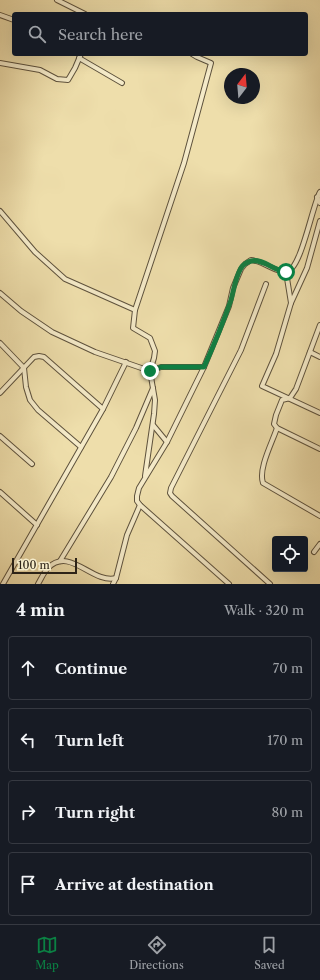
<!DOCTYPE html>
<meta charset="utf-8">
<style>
body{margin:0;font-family:"Libre Caslon Text",serif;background:#20242c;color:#f1f3f6}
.controls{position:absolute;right:12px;bottom:12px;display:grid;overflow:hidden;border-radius:4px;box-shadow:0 4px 16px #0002}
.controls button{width:36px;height:36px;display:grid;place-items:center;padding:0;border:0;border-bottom:1px solid #363941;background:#171b24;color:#f1f3f6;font:20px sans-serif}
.compass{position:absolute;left:224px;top:68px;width:36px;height:36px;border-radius:50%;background:#171b24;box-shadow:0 4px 16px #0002;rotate:16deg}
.scale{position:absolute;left:12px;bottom:10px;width:65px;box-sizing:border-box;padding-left:4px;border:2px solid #2e2418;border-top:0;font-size:11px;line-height:14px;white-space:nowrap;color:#2e2418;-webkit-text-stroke:3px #f4eac8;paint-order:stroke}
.stop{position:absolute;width:12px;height:12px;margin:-9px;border:3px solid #0b8043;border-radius:50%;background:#fff}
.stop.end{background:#0b8043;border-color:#fff;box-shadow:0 1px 4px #0008}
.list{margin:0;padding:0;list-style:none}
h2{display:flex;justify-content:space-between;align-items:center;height:52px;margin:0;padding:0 16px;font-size:17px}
h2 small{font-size:13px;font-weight:400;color:#9ea1a6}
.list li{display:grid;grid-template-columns:26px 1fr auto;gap:12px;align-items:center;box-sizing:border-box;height:64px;margin:0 8px 8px;padding:0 8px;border:1px solid #363941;border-radius:4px}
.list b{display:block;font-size:15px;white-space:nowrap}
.list em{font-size:13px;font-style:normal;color:#9ea1a6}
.icon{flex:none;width:22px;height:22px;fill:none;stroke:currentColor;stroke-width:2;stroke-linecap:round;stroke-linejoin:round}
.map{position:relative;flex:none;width:320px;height:584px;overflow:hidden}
.search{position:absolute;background:#171b24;box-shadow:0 4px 16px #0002;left:12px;right:12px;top:12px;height:44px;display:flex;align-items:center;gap:10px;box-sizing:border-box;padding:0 14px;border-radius:4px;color:#9ea1a6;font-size:15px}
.sheet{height:340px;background:#171b24}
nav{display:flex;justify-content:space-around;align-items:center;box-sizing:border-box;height:56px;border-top:1px solid #363941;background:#171b24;font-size:11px;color:#9ea1a6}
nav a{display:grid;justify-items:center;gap:2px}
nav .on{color:#0b8043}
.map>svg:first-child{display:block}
</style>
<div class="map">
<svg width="320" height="584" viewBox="0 0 320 584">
<rect width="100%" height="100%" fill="#eedeab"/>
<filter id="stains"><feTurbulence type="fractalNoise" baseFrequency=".005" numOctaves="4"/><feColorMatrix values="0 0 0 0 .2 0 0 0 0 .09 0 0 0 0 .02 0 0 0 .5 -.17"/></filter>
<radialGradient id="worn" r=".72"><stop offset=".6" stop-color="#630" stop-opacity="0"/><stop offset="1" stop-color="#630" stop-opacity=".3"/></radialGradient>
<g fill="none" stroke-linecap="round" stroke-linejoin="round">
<g stroke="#5e523d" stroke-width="6">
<g id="minor">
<polyline points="57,0 85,14"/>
<polyline points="0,15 14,20"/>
<polyline points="79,58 122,83"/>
<polyline points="0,63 40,70 57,79 68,80 75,68 81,54"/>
<polyline points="317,197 320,203"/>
<polyline points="0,211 35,252 65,279 135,310 133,328 150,338 155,351 154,358 150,371 155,400 154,414 145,476"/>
<polyline points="320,221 307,268 291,303 276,354 262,386 320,413"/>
<polyline points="286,272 291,303"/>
<polyline points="266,284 241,350 171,488 170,493 172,496 270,584"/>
<polyline points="0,293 21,311 52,332 95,352 150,371 161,367 204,367"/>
<polyline points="135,310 184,163 211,63 197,57 192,54"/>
<polyline points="320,325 296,389 290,398 282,400 276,415 274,424 277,428 320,449"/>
<polyline points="0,343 24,368 26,387 30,400 38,410 81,447"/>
<polyline points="310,352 320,357"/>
<polyline points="0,393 34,357 39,356 44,357 103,409"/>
<polyline points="153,425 167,442"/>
<path d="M 277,428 C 272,443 258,469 263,483 L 320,516"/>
<polyline points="0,436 32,464"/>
<polyline points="0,492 37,525"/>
<polyline points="314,552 320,544"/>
<polyline points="60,561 111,477 136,428 153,388"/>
<polyline points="3,584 103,409 126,362"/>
<path d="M 38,584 C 41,579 44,572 48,568 C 70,546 92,584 116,578"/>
<polyline points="113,584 116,578 127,535 140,505"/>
<path d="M 229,584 L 140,505 L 137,501 L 137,496 L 139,488 L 167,442 L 204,367 L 229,306 L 233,288 L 241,269 L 245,264 L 251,260 C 263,261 277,273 286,272 C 301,271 312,206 320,192"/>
</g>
</g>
<use href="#minor" stroke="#f4eac8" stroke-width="4"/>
</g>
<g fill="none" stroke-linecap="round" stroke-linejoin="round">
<path stroke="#0b8043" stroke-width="5" d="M 150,371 L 161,367 L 204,367 C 214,345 223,323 231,300 C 234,290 235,278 241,268 C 243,265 247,262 251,261 C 262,258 275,271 286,272"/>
</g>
<rect width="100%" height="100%" filter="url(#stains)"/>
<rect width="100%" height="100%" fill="url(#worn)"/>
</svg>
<div class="controls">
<button><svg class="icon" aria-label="locate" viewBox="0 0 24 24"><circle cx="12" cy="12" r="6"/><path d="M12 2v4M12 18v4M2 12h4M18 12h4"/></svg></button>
</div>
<svg class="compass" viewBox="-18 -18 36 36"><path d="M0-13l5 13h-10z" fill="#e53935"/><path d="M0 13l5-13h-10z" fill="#9ea1a6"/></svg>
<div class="scale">100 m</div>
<div class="stop" style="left:286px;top:272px"></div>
<div class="stop end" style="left:150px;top:371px"></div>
<div class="search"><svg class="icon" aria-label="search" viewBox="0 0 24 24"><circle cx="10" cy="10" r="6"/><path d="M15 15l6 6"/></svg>Search here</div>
</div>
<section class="sheet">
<h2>4 min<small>Walk · 320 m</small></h2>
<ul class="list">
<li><svg class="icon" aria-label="ahead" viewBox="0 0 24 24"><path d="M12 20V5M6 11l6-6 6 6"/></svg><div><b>Continue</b></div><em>70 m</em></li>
<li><svg class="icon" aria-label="left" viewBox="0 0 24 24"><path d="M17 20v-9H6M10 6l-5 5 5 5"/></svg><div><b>Turn left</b></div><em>170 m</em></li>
<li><svg class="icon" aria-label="right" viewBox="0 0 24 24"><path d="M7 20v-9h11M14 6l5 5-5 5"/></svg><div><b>Turn right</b></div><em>80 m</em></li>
<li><svg class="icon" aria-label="arrive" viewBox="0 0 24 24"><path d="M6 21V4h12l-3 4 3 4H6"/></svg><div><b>Arrive at destination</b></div></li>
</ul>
</section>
<nav>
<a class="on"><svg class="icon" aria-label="map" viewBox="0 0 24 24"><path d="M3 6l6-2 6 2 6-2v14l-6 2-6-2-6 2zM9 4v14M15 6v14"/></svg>Map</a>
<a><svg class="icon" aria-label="directions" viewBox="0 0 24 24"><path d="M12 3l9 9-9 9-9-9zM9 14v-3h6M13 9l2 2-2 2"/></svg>Directions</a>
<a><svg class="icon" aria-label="saved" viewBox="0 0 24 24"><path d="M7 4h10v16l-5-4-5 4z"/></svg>Saved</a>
</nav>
